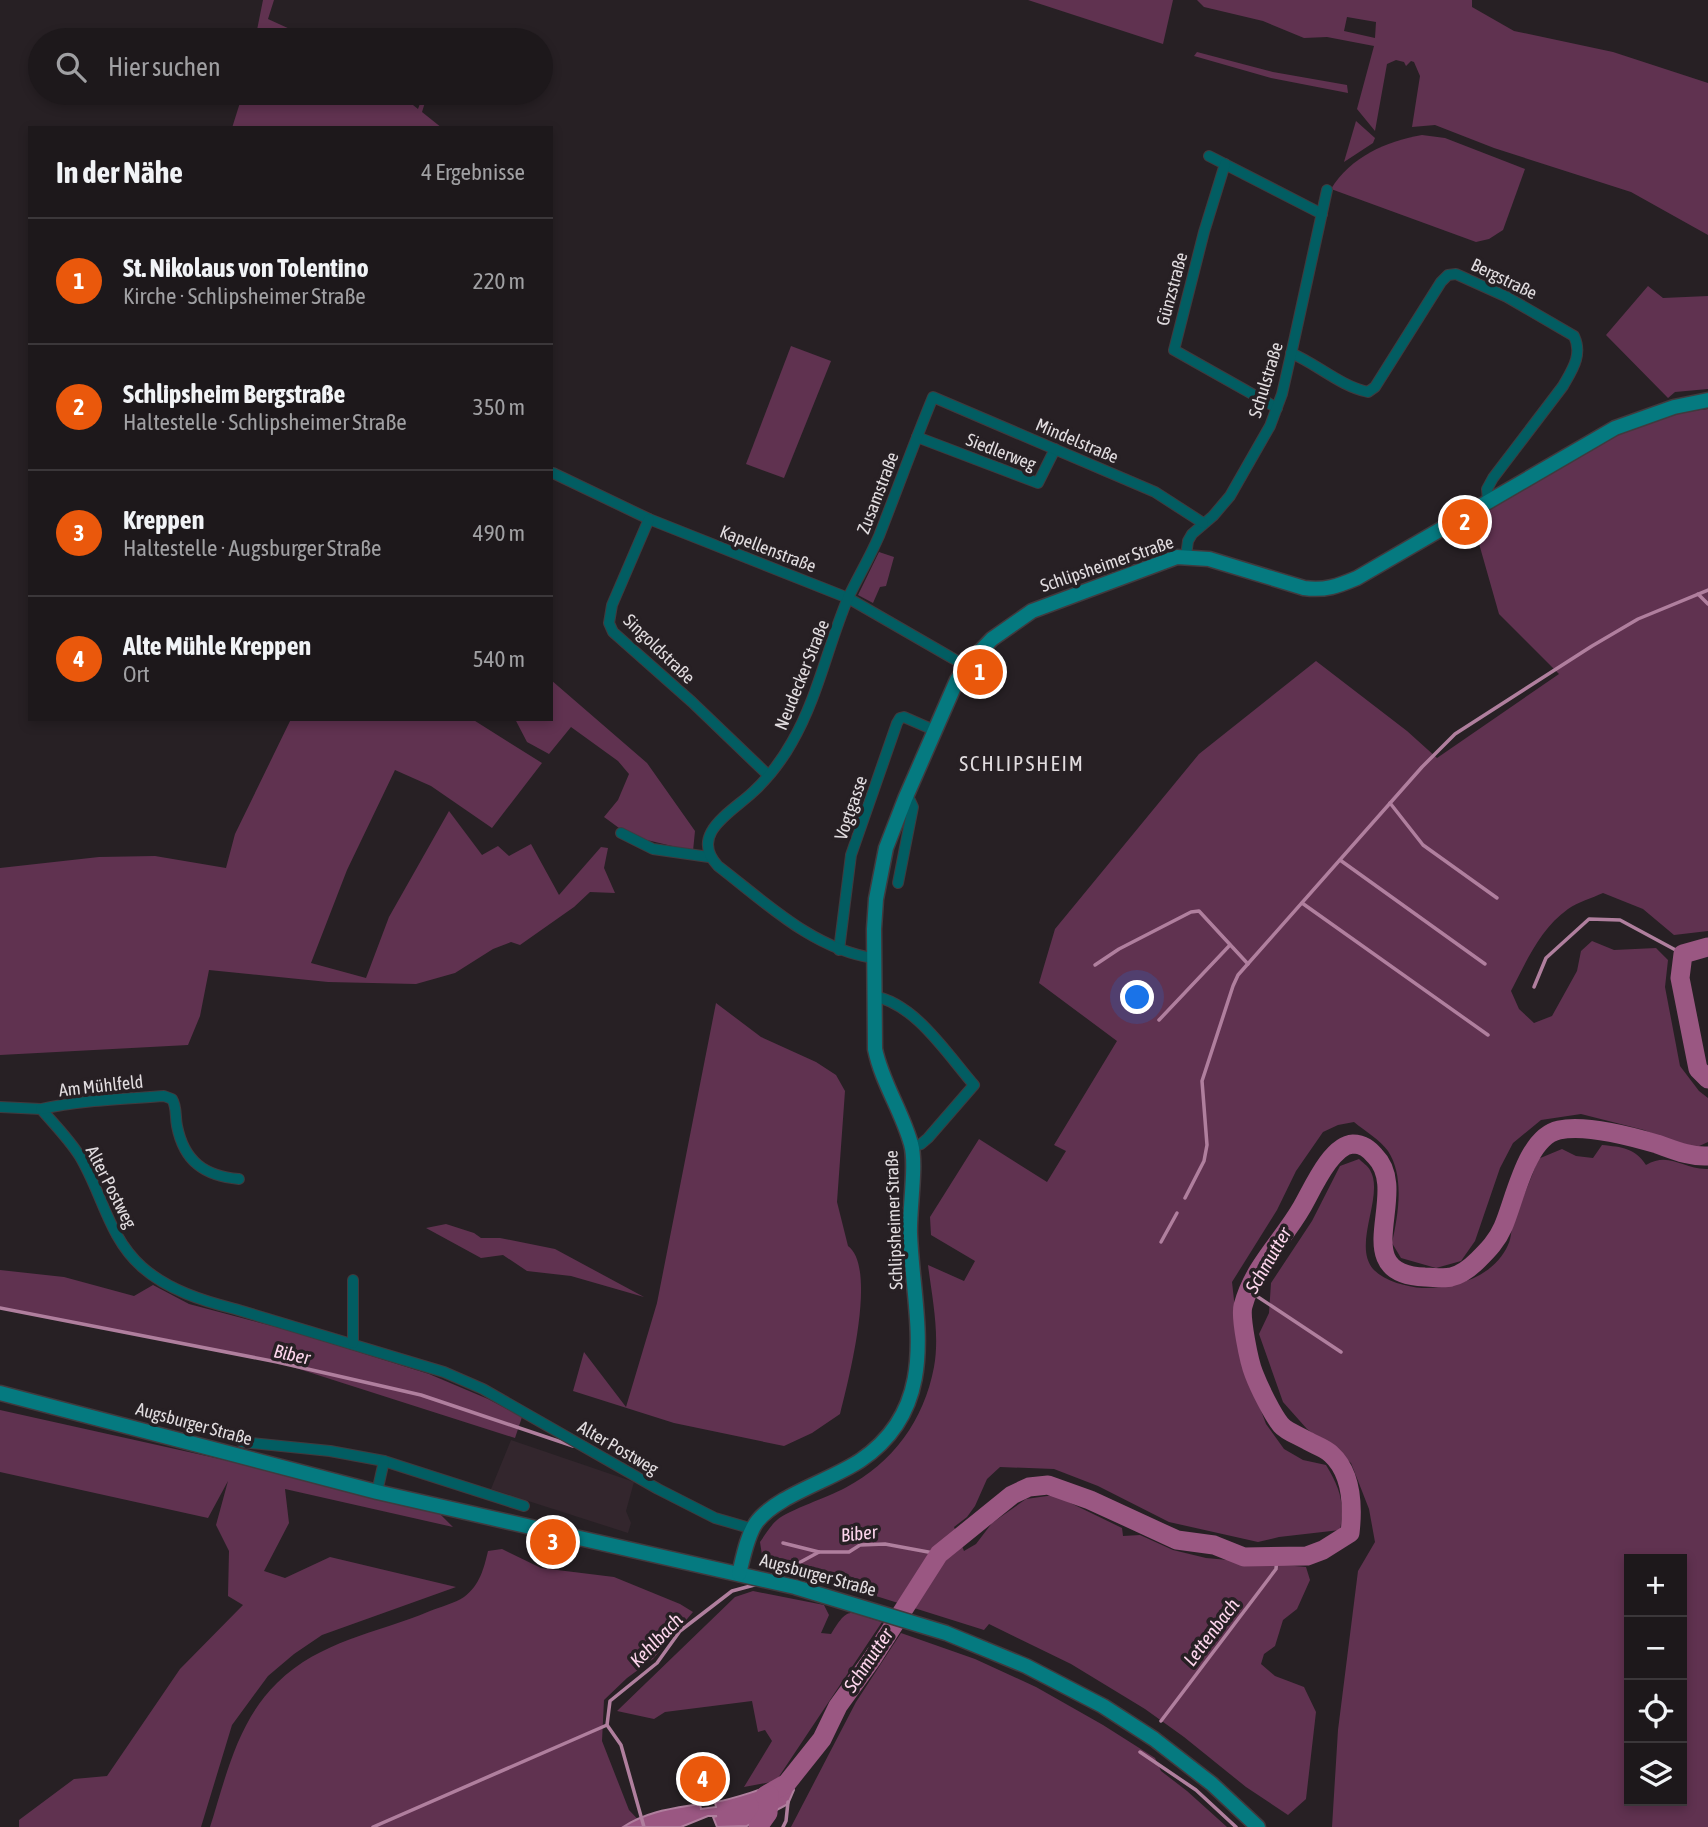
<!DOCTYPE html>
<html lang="de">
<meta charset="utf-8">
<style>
body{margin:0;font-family:"Asap Condensed",sans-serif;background:#252124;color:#f1f3f6}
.controls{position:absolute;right:21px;bottom:21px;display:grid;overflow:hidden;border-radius:0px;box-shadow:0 4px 10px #0003}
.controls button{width:63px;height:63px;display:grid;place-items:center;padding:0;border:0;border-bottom:2px solid #3b373a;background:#1d181b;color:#f1f3f6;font:35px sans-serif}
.you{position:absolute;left:1138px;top:998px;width:24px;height:24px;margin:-18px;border:5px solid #fff;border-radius:50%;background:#1a73e8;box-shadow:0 0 0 10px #1a73e833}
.badge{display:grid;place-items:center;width:46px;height:46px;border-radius:50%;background:#ea580c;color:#fff;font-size:23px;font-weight:700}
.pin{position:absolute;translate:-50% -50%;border:4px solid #fff;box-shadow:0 2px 7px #0006}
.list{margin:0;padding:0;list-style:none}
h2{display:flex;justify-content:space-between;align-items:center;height:91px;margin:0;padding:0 28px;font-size:30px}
h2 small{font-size:23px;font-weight:400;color:#a0a0a3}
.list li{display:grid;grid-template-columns:46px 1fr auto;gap:21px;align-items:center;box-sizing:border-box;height:126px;padding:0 28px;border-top:2px solid #3b373a}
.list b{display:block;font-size:26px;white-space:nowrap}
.list p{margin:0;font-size:23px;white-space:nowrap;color:#a0a0a3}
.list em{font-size:23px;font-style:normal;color:#a0a0a3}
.icon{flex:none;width:38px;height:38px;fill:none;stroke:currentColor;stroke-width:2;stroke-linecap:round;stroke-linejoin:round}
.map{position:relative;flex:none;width:1708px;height:1827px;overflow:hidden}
.search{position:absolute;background:#1d181b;box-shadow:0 4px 10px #0003;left:28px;top:28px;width:525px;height:77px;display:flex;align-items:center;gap:18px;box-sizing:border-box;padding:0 24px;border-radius:38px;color:#a0a0a3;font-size:26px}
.panel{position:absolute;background:#1d181b;box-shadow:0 4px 10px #0003;left:28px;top:126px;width:525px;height:595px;border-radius:0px}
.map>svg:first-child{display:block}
</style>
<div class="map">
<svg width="1708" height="1827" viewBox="0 0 1708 1827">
<rect width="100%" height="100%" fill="#272024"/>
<polygon fill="#33262d" points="511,1440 634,1482 626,1511 631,1523 628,1533 491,1489"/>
<g fill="#603250" fill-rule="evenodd">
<polygon points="263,0 274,0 268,19 314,40 255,40"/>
<polygon points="1028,0 1173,0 1163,44"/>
<path d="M 1197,0 L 1472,0 L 1472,7 L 1514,31 L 1613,52 L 1708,83 L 1708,235 L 1631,192 L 1494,148 L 1435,125 L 1412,127 L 1420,76 L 1414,62 L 1411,61 L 1406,66 L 1404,62 L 1396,60 L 1387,64 L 1375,131 L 1357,109 L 1374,46 L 1327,37 L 1304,38 L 1263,21 L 1204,7 ZM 1347,17 L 1376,22 L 1375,38 L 1344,31 Z"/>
<polygon points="1197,52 1273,72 1347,85 1348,93 1271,78 1194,56"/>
<polygon points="243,93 398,93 418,109 424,93 428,93 422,112 442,128 232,128"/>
<polygon points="1356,121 1375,138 1373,143 1344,162"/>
<path d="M 1422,135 L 1445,138 L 1525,169 L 1503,230 L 1489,239 L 1476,242 L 1331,189 C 1350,157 1387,141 1422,135 Z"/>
<polygon points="1648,286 1663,298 1708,296 1708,389 1675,392 1668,398 1606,335"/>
<polygon points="791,346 831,361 784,478 746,464"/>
<path d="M 1708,409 L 1708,931 L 1674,935 L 1643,909 L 1603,893 C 1592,898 1578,902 1568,909 C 1540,929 1526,962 1511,991 L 1519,1009 L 1534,1023 L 1552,1016 L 1577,971 L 1581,951 L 1592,941 L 1614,950 L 1656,948 L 1668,960 L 1665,987 L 1680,1066 L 1699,1091 L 1708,1098 L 1708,1142 L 1697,1147 L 1675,1143 L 1644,1130 L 1581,1114 L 1541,1120 L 1513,1143 L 1500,1168 L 1475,1241 L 1461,1261 L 1436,1268 L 1401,1258 L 1392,1243 C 1398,1215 1405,1177 1388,1151 C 1380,1140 1365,1131 1354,1122 L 1338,1125 L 1323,1132 L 1296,1171 L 1277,1210 L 1232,1282 L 1240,1354 L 1266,1424 L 1284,1449 L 1303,1460 L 1326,1465 C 1340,1488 1345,1503 1340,1530 L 1279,1537 L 1258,1542 L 1169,1522 L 1098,1486 L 1054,1469 L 1000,1467 L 987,1479 L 975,1506 L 967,1517 L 954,1527 L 964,1551 L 976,1544 L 992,1523 L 1026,1499 L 1054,1495 L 1122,1528 L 1123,1536 L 1140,1535 L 1173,1550 L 1206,1558 L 1306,1567 L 1310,1580 L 1297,1609 L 1283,1620 L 1275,1646 L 1264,1654 L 1261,1664 L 1275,1676 L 1304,1687 L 1316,1712 L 1306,1799 L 1288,1815 L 1246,1787 L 1184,1737 L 1145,1709 L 1071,1664 L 989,1624 L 984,1630 L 825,1580 L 762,1555 L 760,1542 C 765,1535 770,1526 777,1520 C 789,1510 828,1497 845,1488 C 893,1463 924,1420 934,1367 C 940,1334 932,1297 928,1265 L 964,1281 L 975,1261 L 931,1235 L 930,1217 L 979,1139 L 1047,1182 L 1066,1151 L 1054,1145 L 1117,1041 L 1039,983 L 1055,929 L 1199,754 L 1316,661 L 1407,731 L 1437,758 L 1559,674 L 1499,614 L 1474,526 L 1483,514 C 1551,473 1625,417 1708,409 Z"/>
<polygon points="879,552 894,557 886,586 880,587 873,603 858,595"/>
<polygon points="551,680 647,763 695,831 693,851 630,836 604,817 618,800 629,774 618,761 571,727 549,754 527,742 515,719 551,719"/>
<polygon points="291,719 472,719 542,763 492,828 431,786 395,770 347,870 311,963 366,978 389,917 449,811 482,855 498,846 509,856 531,844 559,895 601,847 608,848 604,868 615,893 590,892 574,907 520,945 511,942 493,949 455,973 416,984 328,982 209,970 200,1016 188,1045 0,1055 0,868 99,857 155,856 226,868 235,834"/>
<path d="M 716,1003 L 761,1037 L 816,1062 L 836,1075 L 845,1091 L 837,1202 L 848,1246 C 878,1268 848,1382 840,1414 L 812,1433 L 784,1446 L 674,1423 L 573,1391 L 584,1352 L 626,1407 L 657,1303 Z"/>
<path d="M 1602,1145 C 1622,1147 1635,1148 1646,1165 C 1670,1151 1683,1170 1708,1169 L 1708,1827 L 1332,1827 L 1338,1730 L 1358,1571 L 1375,1542 L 1369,1509 L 1351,1463 L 1307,1429 L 1283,1402 L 1259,1334 L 1269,1313 L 1271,1283 L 1312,1221 L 1340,1166 L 1359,1159 C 1362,1162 1368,1166 1370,1170 C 1385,1195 1352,1244 1373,1269 C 1384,1281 1407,1287 1422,1288 C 1454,1289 1494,1277 1508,1245 C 1512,1237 1511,1227 1514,1219 C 1522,1199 1531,1180 1538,1159 L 1562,1149 L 1576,1156 L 1593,1158 ZM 1682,1559 L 1682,1801 L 1629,1801 L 1629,1559 Z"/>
<polygon points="446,1224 474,1233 481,1238 500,1238 555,1249 644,1297 571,1276 527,1271 503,1255 481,1258 426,1228"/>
<polygon points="0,1270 64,1277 134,1296 153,1285 189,1304 291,1331 429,1374 488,1399 522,1417 515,1438 277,1362 0,1308"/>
<polygon points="0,1410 314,1480 439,1513 453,1527 285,1489 289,1523 264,1571 285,1578 330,1557 456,1587 322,1635 294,1654 268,1676 232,1725 201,1827 19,1827 19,1820 74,1779 107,1776 180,1669 243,1605 228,1596 229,1551 216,1525 228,1481 208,1518 0,1472"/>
<path d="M 502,1549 L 541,1568 L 614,1577 L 680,1604 L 693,1612 L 653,1659 L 627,1678 L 604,1700 L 602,1741 L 629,1810 L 645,1827 L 210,1827 C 226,1777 237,1722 277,1683 C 321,1640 375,1634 430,1611 C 440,1607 455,1603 464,1597 C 480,1585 484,1568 488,1551 Z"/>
<path d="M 753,1591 L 824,1605 L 829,1615 L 821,1633 L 831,1634 C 850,1603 849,1613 882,1622 L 776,1781 L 744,1787 L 772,1741 L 765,1730 L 758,1732 L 752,1701 L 665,1712 L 654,1719 L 617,1711 L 735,1597 Z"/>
<polygon points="901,1633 975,1659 1036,1687 1103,1725 1155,1758 1161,1771 1187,1791 1227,1827 791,1827 856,1702"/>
</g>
<path fill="#9a5782" stroke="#b07f9e" stroke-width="2" d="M 782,1780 L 792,1785 L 794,1790 L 788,1804 L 747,1826 L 717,1827 L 713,1817 L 717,1816 L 708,1816 L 681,1827 L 623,1827 C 648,1811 670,1809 700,1804 L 701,1809 L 716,1807 L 715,1802 C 729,1800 772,1787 782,1780 Z"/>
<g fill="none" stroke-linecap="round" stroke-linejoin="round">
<g stroke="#b07f9e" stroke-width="3.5">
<polyline points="1698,594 1708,604"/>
<polyline points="1390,803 1423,845 1497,898"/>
<polyline points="1340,860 1485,964"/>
<polyline points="1302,903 1488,1035"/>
<polyline points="1095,965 1119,949 1191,912 1199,911 1248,964"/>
<polyline points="1534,987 1546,958 1589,919 1620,920 1683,954"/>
<polyline points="1159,1020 1230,945"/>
<polyline points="1185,1198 1204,1161 1207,1145 1202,1081 1233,986 1238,975 1422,767 1455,734 1592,646 1638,619 1708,590"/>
<polyline points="1161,1242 1177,1213"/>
<polyline points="1249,1291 1341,1352"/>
<polyline points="0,1308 277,1362 421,1395 573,1446"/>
<polyline points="783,1543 819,1552 849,1552 860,1545 885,1544 939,1554"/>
<polyline points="771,1578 819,1552"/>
<polyline points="1161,1721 1276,1569 1277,1557"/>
<polyline points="607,1725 621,1745 644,1827"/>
<polyline points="1140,1752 1196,1790 1236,1827"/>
<polyline points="373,1827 607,1725 610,1701 657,1663 680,1631 732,1591 758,1584"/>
<polyline points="783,1827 786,1821 788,1802"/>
</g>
<g stroke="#9a5782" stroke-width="19">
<polyline points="1708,947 1683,954 1680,978 1698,1069 1708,1079"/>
<path d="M 766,1795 L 787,1783 L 822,1739 L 838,1706 L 872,1659 L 939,1554 L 1012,1495 L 1029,1487 L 1048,1485 L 1090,1500 L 1177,1540 L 1214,1545 L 1244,1557 L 1307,1556 L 1323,1550 L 1350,1533 C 1353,1507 1352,1473 1331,1454 C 1325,1448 1315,1445 1308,1441 C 1300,1436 1287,1432 1281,1425 C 1272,1414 1259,1387 1254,1374 C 1249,1362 1240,1317 1243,1306 C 1254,1265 1282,1242 1302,1207 C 1312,1190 1331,1145 1353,1144 C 1363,1144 1369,1149 1375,1156 C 1412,1193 1344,1274 1425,1277 C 1433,1277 1444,1279 1451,1277 C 1461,1275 1471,1267 1478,1260 C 1488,1250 1497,1241 1503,1227 C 1515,1200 1526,1137 1559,1130 C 1586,1124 1630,1136 1657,1144 C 1674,1150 1690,1157 1708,1156"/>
<polyline points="758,1827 768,1813 769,1794 765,1796"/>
</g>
<g stroke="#413a3e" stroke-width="12">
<g id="street">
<polyline points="1209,156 1322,214"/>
<polyline points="1225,164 1204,232 1174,350 1277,408"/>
<path d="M 1291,353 C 1317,364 1340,386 1368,392 L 1375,387 L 1441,282 L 1448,275 L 1456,274 L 1507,297 L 1574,336 C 1583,355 1572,370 1563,386 L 1493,478 L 1487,489 L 1488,501"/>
<polyline points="917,437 1038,483 1055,449"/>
<polyline points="553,473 649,519 848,598 966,666"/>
<polyline points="649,519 612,605 609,623 613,632 692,702 768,775"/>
<polyline points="1186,556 1188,541 1192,534 1213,516 1230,496 1270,426 1282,394 1292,350 1327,190"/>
<polyline points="621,833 653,849 709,857"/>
<polyline points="898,883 913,807 907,794"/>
<polyline points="839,950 851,855 897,723 900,718 904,717 936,731"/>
<path d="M 873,958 C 813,949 765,902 718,866 C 688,834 732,812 753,792 C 767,779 782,760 792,742 C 818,697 828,645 848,598 C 858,577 870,557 879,536 C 897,490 914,443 933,397 L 1155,492 L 1203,523"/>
<path d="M 873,996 C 915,1003 947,1054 974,1085 L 928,1138 L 921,1144 L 912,1147"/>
<path d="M 0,1107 L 41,1109 C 54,1124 68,1138 79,1155 C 102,1192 108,1237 142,1267 C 168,1290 203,1301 235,1309 L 444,1372 L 483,1389 L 658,1489 L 715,1518 L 753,1529"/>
<path d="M 41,1109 C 81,1100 123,1099 164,1096 L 172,1099 C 177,1107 175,1116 177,1126 C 184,1161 204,1176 239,1179"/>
<polyline points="353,1280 353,1343"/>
<polyline points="242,1442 330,1451 384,1461 524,1506"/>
<polyline points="377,1492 384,1461"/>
</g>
</g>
<g stroke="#413a3e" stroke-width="17">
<g id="secondary">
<polyline points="0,1393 377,1492 795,1587 946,1633 1026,1666 1103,1706 1154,1739 1212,1784 1258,1827"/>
<path d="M 739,1574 C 743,1558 747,1536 756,1523 C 775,1496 832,1480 861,1460 C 943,1404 913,1315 910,1234 C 909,1210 917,1164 911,1144 C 902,1111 882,1083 875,1049 L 874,929 L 876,899 L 886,848 L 905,799 L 957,680 L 966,666 L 992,639 L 1032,611 L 1177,557 L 1209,559 L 1304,588 C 1325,591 1338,586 1357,578 L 1615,428 L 1674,407 L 1708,400"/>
</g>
</g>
<use href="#street" stroke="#025d62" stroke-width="10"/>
<use href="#secondary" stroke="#057a80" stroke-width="14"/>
</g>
<g text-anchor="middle" stroke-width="7" stroke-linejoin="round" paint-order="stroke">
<g font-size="18" fill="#e2dde0" stroke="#272024">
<text transform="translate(1504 279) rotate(26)" y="6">Bergstraße</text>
<text transform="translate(1172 289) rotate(-75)" y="6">Günzstraße</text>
<text transform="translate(1266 380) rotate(-73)" y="6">Schulstraße</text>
<text transform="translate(1077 441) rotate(23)" y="6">Mindelstraße</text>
<text transform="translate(1001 452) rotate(21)" y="6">Siedlerweg</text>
<text transform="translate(878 493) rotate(-69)" y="6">Zusamstraße</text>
<text transform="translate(768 549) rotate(21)" y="6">Kapellenstraße</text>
<text transform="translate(1107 564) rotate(-19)" y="6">Schlipsheimer Straße</text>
<text transform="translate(659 649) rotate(44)" y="6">Singoldstraße</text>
<text transform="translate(802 675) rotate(-68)" y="6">Neudecker Straße</text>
<text transform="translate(851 808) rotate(-71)" y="6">Vogtgasse</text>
<text transform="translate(101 1086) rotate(-6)" y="6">Am Mühlfeld</text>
<text transform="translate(111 1187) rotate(63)" y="6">Alter Postweg</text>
<text transform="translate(894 1220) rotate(-92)" y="6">Schlipsheimer Straße</text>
<text transform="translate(194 1424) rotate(15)" y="6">Augsburger Straße</text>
<text transform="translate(618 1448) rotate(30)" y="6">Alter Postweg</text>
<text transform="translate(818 1575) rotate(15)" y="6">Augsburger Straße</text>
</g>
<g font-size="19" font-style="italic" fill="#fed6ed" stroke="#272024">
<text transform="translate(1268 1260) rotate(-60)" y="7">Schmutter</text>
<text transform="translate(292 1354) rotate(12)" y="7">Biber</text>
<text transform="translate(859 1533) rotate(-6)" y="7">Biber</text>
<text transform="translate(1211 1632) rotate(-53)" y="7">Lettenbach</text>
<text transform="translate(656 1640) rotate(-46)" y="7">Kehlbach</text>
<text transform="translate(868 1660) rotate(-56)" y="7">Schmutter</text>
</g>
<g font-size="21" letter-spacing="2" fill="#e2dde0" stroke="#272024">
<text x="1022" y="771">SCHLIPSHEIM</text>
</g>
</g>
</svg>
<div class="controls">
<button>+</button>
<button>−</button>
<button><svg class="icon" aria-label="locate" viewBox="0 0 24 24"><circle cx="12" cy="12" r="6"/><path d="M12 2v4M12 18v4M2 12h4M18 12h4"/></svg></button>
<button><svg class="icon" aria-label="layers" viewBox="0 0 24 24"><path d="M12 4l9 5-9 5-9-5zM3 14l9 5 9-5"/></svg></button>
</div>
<div class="you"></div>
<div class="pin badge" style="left:980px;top:672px">1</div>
<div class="pin badge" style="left:1465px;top:522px">2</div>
<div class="pin badge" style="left:553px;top:1542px">3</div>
<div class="pin badge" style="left:703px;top:1779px">4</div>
<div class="search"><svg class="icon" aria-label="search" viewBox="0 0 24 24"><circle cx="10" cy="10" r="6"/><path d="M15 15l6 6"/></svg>Hier suchen</div>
<section class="panel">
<h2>In der Nähe<small>4 Ergebnisse</small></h2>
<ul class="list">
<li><span class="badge">1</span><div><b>St. Nikolaus von Tolentino</b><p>Kirche · Schlipsheimer Straße</p></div><em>220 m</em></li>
<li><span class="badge">2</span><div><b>Schlipsheim Bergstraße</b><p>Haltestelle · Schlipsheimer Straße</p></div><em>350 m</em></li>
<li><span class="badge">3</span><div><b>Kreppen</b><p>Haltestelle · Augsburger Straße</p></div><em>490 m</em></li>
<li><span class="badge">4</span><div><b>Alte Mühle Kreppen</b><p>Ort</p></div><em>540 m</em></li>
</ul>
</section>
</div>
